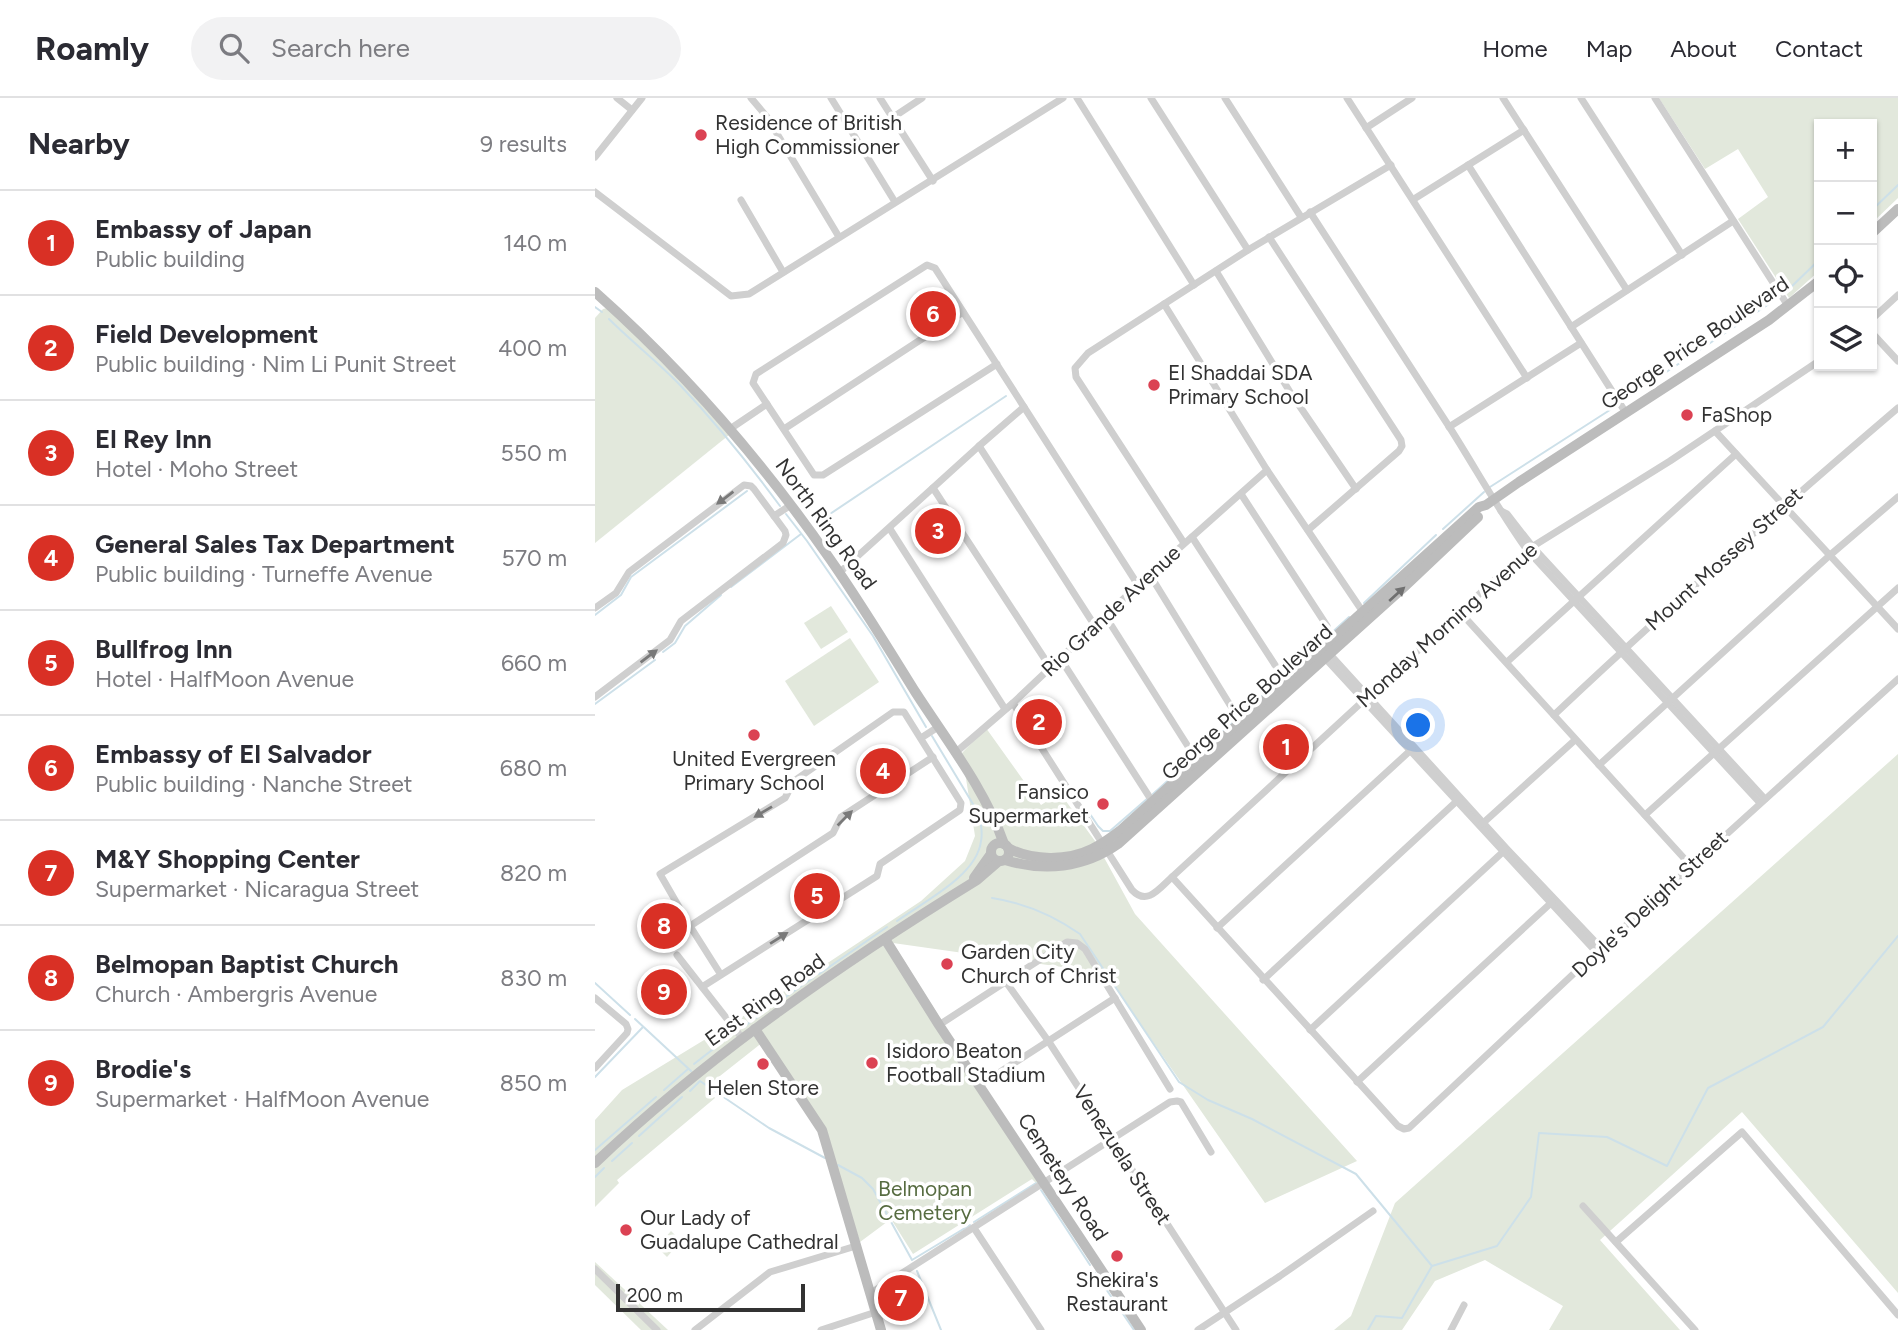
<!DOCTYPE html>
<meta charset="utf-8">
<style>
body{margin:0;font-family:Figtree,sans-serif;background:#f2f2f3;color:#2b2b33}
.controls{position:absolute;right:21px;top:21px;display:grid;overflow:hidden;border-radius:0px;box-shadow:0 2px 5px #0004}
.controls button{width:63px;height:63px;display:grid;place-items:center;padding:0;border:0;border-bottom:2px solid #e1e1e2;background:#fff;color:#2b2b33;font:35px sans-serif}
.scale{position:absolute;left:21px;bottom:18px;width:189px;box-sizing:border-box;padding-left:7px;border:4px solid #323232;border-top:0;font-size:19px;line-height:24px;white-space:nowrap;color:#323232;-webkit-text-stroke:5px #fff;paint-order:stroke}
.you{position:absolute;left:824px;top:628px;width:24px;height:24px;margin:-18px;border:5px solid #fff;border-radius:50%;background:#1a73e8;box-shadow:0 0 0 10px #1a73e833}
.badge{display:grid;place-items:center;width:46px;height:46px;border-radius:50%;background:#d93025;color:#fff;font-size:23px;font-weight:700}
.pin{position:absolute;translate:-50% -50%;border:4px solid #fff;box-shadow:0 2px 7px #0006}
.list{margin:0;padding:0;list-style:none}
h2{display:flex;justify-content:space-between;align-items:center;height:91px;margin:0;padding:0 28px;font-size:30px}
h2 small{font-size:23px;font-weight:400;color:#7c7c81}
.list li{display:grid;grid-template-columns:46px 1fr auto;gap:21px;align-items:center;box-sizing:border-box;height:105px;padding:0 28px;border-top:2px solid #e1e1e2}
.list b{display:block;font-size:26px;white-space:nowrap}
.list p{margin:0;font-size:23px;white-space:nowrap;color:#7c7c81}
.list em{font-size:23px;font-style:normal;color:#7c7c81}
.icon{flex:none;width:38px;height:38px;fill:none;stroke:currentColor;stroke-width:2;stroke-linecap:round;stroke-linejoin:round}
.map{position:relative;flex:none;width:1303px;height:1232px;overflow:hidden}
header{display:flex;align-items:center;gap:42px;box-sizing:border-box;height:98px;padding:0 35px;background:#fff;border-bottom:2px solid #e1e1e2}
header strong{font-size:33px}
nav{display:flex;gap:38px;margin-inline-start:auto;font-size:24px}
.search{width:490px;height:63px;background:#f2f2f3;display:flex;align-items:center;gap:18px;box-sizing:border-box;padding:0 24px;border-radius:38px;color:#7c7c81;font-size:26px}
main{display:flex}
aside{flex:1;background:#fff}
.map>svg:first-child{display:block}
</style>
<header>
<strong>Roamly</strong>
<div class="search"><svg class="icon" aria-label="search" viewBox="0 0 24 24"><circle cx="10" cy="10" r="6"/><path d="M15 15l6 6"/></svg>Search here</div>
<nav><a>Home</a><a>Map</a><a>About</a><a>Contact</a></nav>
</header>
<main>
<aside>
<h2>Nearby<small>9 results</small></h2>
<ul class="list">
<li><span class="badge">1</span><div><b>Embassy of Japan</b><p>Public building</p></div><em>140 m</em></li>
<li><span class="badge">2</span><div><b>Field Development</b><p>Public building · Nim Li Punit Street</p></div><em>400 m</em></li>
<li><span class="badge">3</span><div><b>El Rey Inn</b><p>Hotel · Moho Street</p></div><em>550 m</em></li>
<li><span class="badge">4</span><div><b>General Sales Tax Department</b><p>Public building · Turneffe Avenue</p></div><em>570 m</em></li>
<li><span class="badge">5</span><div><b>Bullfrog Inn</b><p>Hotel · HalfMoon Avenue</p></div><em>660 m</em></li>
<li><span class="badge">6</span><div><b>Embassy of El Salvador</b><p>Public building · Nanche Street</p></div><em>680 m</em></li>
<li><span class="badge">7</span><div><b>M&amp;Y Shopping Center</b><p>Supermarket · Nicaragua Street</p></div><em>820 m</em></li>
<li><span class="badge">8</span><div><b>Belmopan Baptist Church</b><p>Church · Ambergris Avenue</p></div><em>830 m</em></li>
<li><span class="badge">9</span><div><b>Brodie's</b><p>Supermarket · HalfMoon Avenue</p></div><em>850 m</em></li>
</ul>
</aside>
<div class="map">
<svg width="1303" height="1232" viewBox="0 0 1303 1232">
<rect width="100%" height="100%" fill="#fff"/>
<g fill="#e2e8dc">
<polygon points="1064,0 1303,0 1303,100 1277,125 1277,26 1224,26 1224,173 1194,200 1143,121 1173,99 1143,51 1110,71"/>
<polygon points="17,209 41,231 134,337 0,445 0,220 8,211"/>
<polygon points="236,508 253,534 226,551 209,525"/>
<polygon points="255,540 284,584 219,628 190,583"/>
<polygon points="391,630 446,707 465,695 500,743 540,816 762,1063 670,1105 510,875 298,845 448,1084 444,1088 437,1081 318,1156 296,1121 265,1144 229,1032 168,944 111,989 120,1000 22,1082 24,1085 0,1109 0,1022 27,992 201,886 326,803 370,763 380,738 367,655"/>
<polygon points="1303,656 1303,1195 1147,1014 1005,1142 1085,1232 954,1232 968,1208 890,1162 840,1183 807,1232 739,1232 756,1218 800,1105"/>
<polygon points="76,1133 86,1143 72,1159 62,1149"/>
<polygon points="0,1164 73,1232 46,1232 0,1187"/>
</g>
<g fill="none" stroke-linecap="round" stroke-linejoin="round">
<g stroke="#cde0e9" stroke-width="2">
<polyline points="1277,112 1303,87"/>
<polyline points="1193,192 1224,162"/>
<polyline points="0,209 7,214"/>
<path d="M 14,221 C 37,244 63,264 85,287 C 121,325 154,366 185,408"/>
<polyline points="1026,304 1177,204"/>
<polyline points="895,389 1018,310"/>
<polyline points="191,416 212,443 278,538 331,629"/>
<polyline points="220,426 411,298"/>
<polyline points="848,431 889,394"/>
<polyline points="136,489 206,436"/>
<polyline points="769,505 841,437"/>
<polyline points="0,517 26,497 36,479 152,393"/>
<polyline points="68,554 80,545 90,528 126,497"/>
<polyline points="0,606 60,562"/>
<polyline points="602,657 754,519"/>
<polyline points="558,696 598,660"/>
<polyline points="491,710 503,728 508,733 515,733 553,700"/>
<path d="M 397,800 C 430,805 458,817 485,836 L 584,984 L 613,1002 L 657,1021 L 761,1076 L 837,1168"/>
<path d="M 302,823 C 328,804 382,778 386,743 C 388,734 386,725 384,716 L 337,638"/>
<polyline points="224,876 292,829"/>
<polyline points="0,885 35,917"/>
<polyline points="179,907 219,879"/>
<polyline points="161,920 173,911"/>
<polyline points="40,921 96,973"/>
<polyline points="149,929 155,924"/>
<polyline points="99,966 135,938"/>
<polyline points="0,979 48,929"/>
<polyline points="69,992 93,971"/>
<polyline points="95,993 105,983 174,1030 230,1060"/>
<polyline points="44,1038 87,999"/>
<polyline points="0,1052 61,999"/>
<polyline points="17,1063 37,1045"/>
<polyline points="243,1067 267,1080 278,1091 317,1162 375,1127"/>
<polyline points="0,1079 9,1070"/>
<polyline points="446,1092 495,1167"/>
<polyline points="379,1124 441,1085"/>
<polyline points="498,1172 539,1232"/>
<polyline points="322,1173 346,1232"/>
<polyline points="773,1232 781,1218 807,1220 837,1168 902,1148 936,1099 944,1035 1012,1039 1072,1068 1113,990 1228,929 1303,838"/>
</g>
<g stroke="#cfcfcf" stroke-width="7">
<polyline points="22,0 37,12"/>
<polyline points="156,0 172,19 244,139"/>
<polyline points="236,0 300,104"/>
<polyline points="285,0 338,83"/>
<polyline points="482,0 599,187"/>
<polyline points="556,0 653,152"/>
<polyline points="630,0 706,119"/>
<polyline points="752,0 932,280"/>
<polyline points="908,0 1032,192"/>
<polyline points="986,0 1087,157"/>
<polyline points="1060,0 1193,208"/>
<polyline points="297,20 327,0"/>
<polyline points="771,30 817,0"/>
<polyline points="0,59 47,0"/>
<polyline points="873,67 1031,315"/>
<polyline points="0,94 136,198 154,196 468,0"/>
<polyline points="819,101 929,32"/>
<polyline points="146,102 188,174"/>
<path d="M 715,114 C 762,186 809,258 855,330 C 881,371 904,413 932,452 L 1165,705"/>
<polyline points="674,139 806,342 807,348 804,353 713,432"/>
<polyline points="621,173 695,294 761,391"/>
<polyline points="569,206 672,372 770,517"/>
<polyline points="1277,221 1303,197"/>
<polyline points="976,229 1138,123"/>
<polyline points="1277,235 1303,263"/>
<polyline points="402,266 228,377 219,377 158,285 161,276 332,167 340,170 543,487"/>
<polyline points="854,329 986,245"/>
<polyline points="135,331 172,306"/>
<polyline points="189,331 368,214"/>
<polyline points="1120,333 1303,531"/>
<polyline points="384,348 500,528"/>
<polyline points="338,390 455,569"/>
<polyline points="646,396 732,528"/>
<polyline points="906,413 912,416 937,448 1170,701"/>
<polyline points="179,418 196,407"/>
<polyline points="295,431 410,611"/>
<polyline points="597,439 680,567"/>
<polyline points="589,445 481,279 480,270 493,255 653,152 796,67"/>
<polyline points="244,475 384,348 429,309"/>
<polyline points="555,477 635,607"/>
<polyline points="0,510 21,495 34,474 149,387 156,388 159,391 190,433 191,437 188,445 86,523 75,542 0,599"/>
<polyline points="865,514 1097,769"/>
<polyline points="511,519 601,661"/>
<polyline points="732,553 912,751 1006,850"/>
<polyline points="728,558 1002,855"/>
<polyline points="465,560 557,703"/>
<polyline points="912,564 1141,356"/>
<path d="M 418,605 L 537,792 C 552,808 564,791 577,779 L 932,452 L 1075,363 L 1224,263"/>
<path d="M 959,617 C 1071,511 1186,410 1303,310"/>
<polyline points="326,640 343,629"/>
<polyline points="360,655 418,605 543,487 672,372"/>
<polyline points="1004,667 1234,458 1303,399"/>
<polyline points="1050,717 1303,490"/>
<polyline points="887,726 980,642"/>
<polyline points="577,779 803,1028 809,1031 814,1030 1006,850 1303,581"/>
<polyline points="95,828 238,735 246,719 338,659"/>
<polyline points="622,830 817,651"/>
<polyline points="82,857 147,940"/>
<polyline points="668,882 864,701"/>
<polyline points="411,884 454,944 641,1232"/>
<polyline points="107,889 282,778 285,766 365,712 366,705 309,614 298,614 199,683 190,700 65,776 95,828 126,877"/>
<polyline points="0,900 31,926 33,931 32,935 0,970"/>
<polyline points="344,927 472,844 482,845 490,851 575,991"/>
<polyline points="715,932 910,752"/>
<polyline points="762,984 957,804"/>
<polyline points="385,987 520,900"/>
<polyline points="988,1108 1100,1232"/>
<polyline points="379,1130 446,1232"/>
<polyline points="1021,1144 1147,1034 1303,1217"/>
<polyline points="0,1171 62,1232"/>
<polyline points="276,1195 575,1004 582,1003 586,1004 616,1054"/>
<polyline points="100,1232 175,1174 261,1148"/>
<polyline points="226,1232 281,1214"/>
<polyline points="603,1232 685,1178 778,1113"/>
<polyline points="856,1232 869,1207"/>
</g>
<g stroke="#bcbcbc" stroke-width="10">
<polyline points="1277,135 1303,111"/>
<path d="M 0,194 C 89,273 167,363 235,461 C 265,504 293,550 321,595 C 352,643 390,691 409,746"/>
<circle cx="405" cy="754" r="9"/>
<path d="M 413,750 C 437,763 473,763 497,751 C 507,746 517,739 526,732 L 884,409 L 891,407 L 924,384 L 1174,222 L 1224,183"/>
<path d="M 410,762 C 449,774 489,770 523,746 L 809,489 L 883,419"/>
<polyline points="379,780 396,756"/>
<polyline points="290,841 344,927 546,1232"/>
<polyline points="160,931 227,1032 286,1232"/>
<path d="M 0,1065 C 115,956 247,865 382,782 L 404,763"/>
</g>
</g>
<defs><path id="oneway-solid" d="M-6-.8H1V-3.2L6.5 0L1 3.2V.8H-6Z" transform="scale(1.75)"/></defs>
<g fill="#797979">
<use href="#oneway-solid" transform="translate(130 400) rotate(143)"/>
<use href="#oneway-solid" transform="translate(54 558) rotate(-37)"/>
<use href="#oneway-solid" transform="translate(168 714) rotate(149)"/>
<use href="#oneway-solid" transform="translate(250 720) rotate(-45)"/>
<use href="#oneway-solid" transform="translate(184 840) rotate(-32)"/>
</g>
<use fill="#707070" href="#oneway-solid" transform="translate(802 496) rotate(-42)"/>
<g fill="#db4253" stroke="#fff" stroke-width="2.5">
<circle cx="106" cy="37" r="7"/>
<circle cx="559" cy="287" r="7"/>
<circle cx="1092" cy="317" r="7"/>
<circle cx="159" cy="637" r="7"/>
<circle cx="508" cy="706" r="7"/>
<circle cx="352" cy="866" r="7"/>
<circle cx="277" cy="965" r="7"/>
<circle cx="168" cy="966" r="7"/>
<circle cx="31" cy="1132" r="7"/>
<circle cx="522" cy="1158" r="7"/>
</g>
<g text-anchor="middle" stroke-width="7" stroke-linejoin="round" paint-order="stroke">
<g font-size="21" fill="#323232" stroke="#fff" text-anchor="start">
<text x="120" y="32">Residence of British<tspan x="120" dy="24">High Commissioner</tspan></text>
<text x="573" y="282">El Shaddai SDA<tspan x="573" dy="24">Primary School</tspan></text>
<text x="1106" y="324">FaShop</text>
<text x="159" y="668" text-anchor="middle">United Evergreen<tspan x="159" dy="24">Primary School</tspan></text>
<text x="494" y="701" text-anchor="end">Fansico<tspan x="494" dy="24">Supermarket</tspan></text>
<text x="366" y="861">Garden City<tspan x="366" dy="24">Church of Christ</tspan></text>
<text x="291" y="960">Isidoro Beaton<tspan x="291" dy="24">Football Stadium</tspan></text>
<text x="168" y="997" text-anchor="middle">Helen Store</text>
<text x="45" y="1127">Our Lady of<tspan x="45" dy="24">Guadalupe Cathedral</tspan></text>
<text x="522" y="1189" text-anchor="middle">Shekira's<tspan x="522" dy="24">Restaurant</tspan></text>
</g>
<g font-size="21" fill="#323232" stroke="#fff">
<text transform="translate(1100 245) rotate(-34)" y="7">George Price Boulevard</text>
<text transform="translate(231 426) rotate(54)" y="7">North Ring Road</text>
<text transform="translate(1129 461) rotate(-42)" y="7">Mount Mossey Street</text>
<text transform="translate(516 513) rotate(-43)" y="7">Rio Grande Avenue</text>
<text transform="translate(852 527) rotate(-42)" y="7">Monday Morning Avenue</text>
<text transform="translate(652 604) rotate(-42)" y="7">George Price Boulevard</text>
<text transform="translate(1055 806) rotate(-43)" y="7">Doyle's Delight Street</text>
<text transform="translate(170 902) rotate(-36)" y="7">East Ring Road</text>
<text transform="translate(527 1057) rotate(57)" y="7">Venezuela Street</text>
<text transform="translate(468 1079) rotate(57)" y="7">Cemetery Road</text>
</g>
<g font-size="21" fill="#576c41" stroke="#fff">
<text x="330" y="1098">Belmopan<tspan x="330" dy="24">Cemetery</tspan></text>
</g>
</g>
</svg>
<div class="controls">
<button>+</button>
<button>−</button>
<button><svg class="icon" aria-label="locate" viewBox="0 0 24 24"><circle cx="12" cy="12" r="6"/><path d="M12 2v4M12 18v4M2 12h4M18 12h4"/></svg></button>
<button><svg class="icon" aria-label="layers" viewBox="0 0 24 24"><path d="M12 4l9 5-9 5-9-5zM3 14l9 5 9-5"/></svg></button>
</div>
<div class="scale">200 m</div>
<div class="you"></div>
<div class="pin badge" style="left:691px;top:649px">1</div>
<div class="pin badge" style="left:444px;top:624px">2</div>
<div class="pin badge" style="left:343px;top:433px">3</div>
<div class="pin badge" style="left:288px;top:673px">4</div>
<div class="pin badge" style="left:222px;top:798px">5</div>
<div class="pin badge" style="left:338px;top:216px">6</div>
<div class="pin badge" style="left:306px;top:1200px">7</div>
<div class="pin badge" style="left:69px;top:828px">8</div>
<div class="pin badge" style="left:69px;top:894px">9</div>
</div>
</main>
